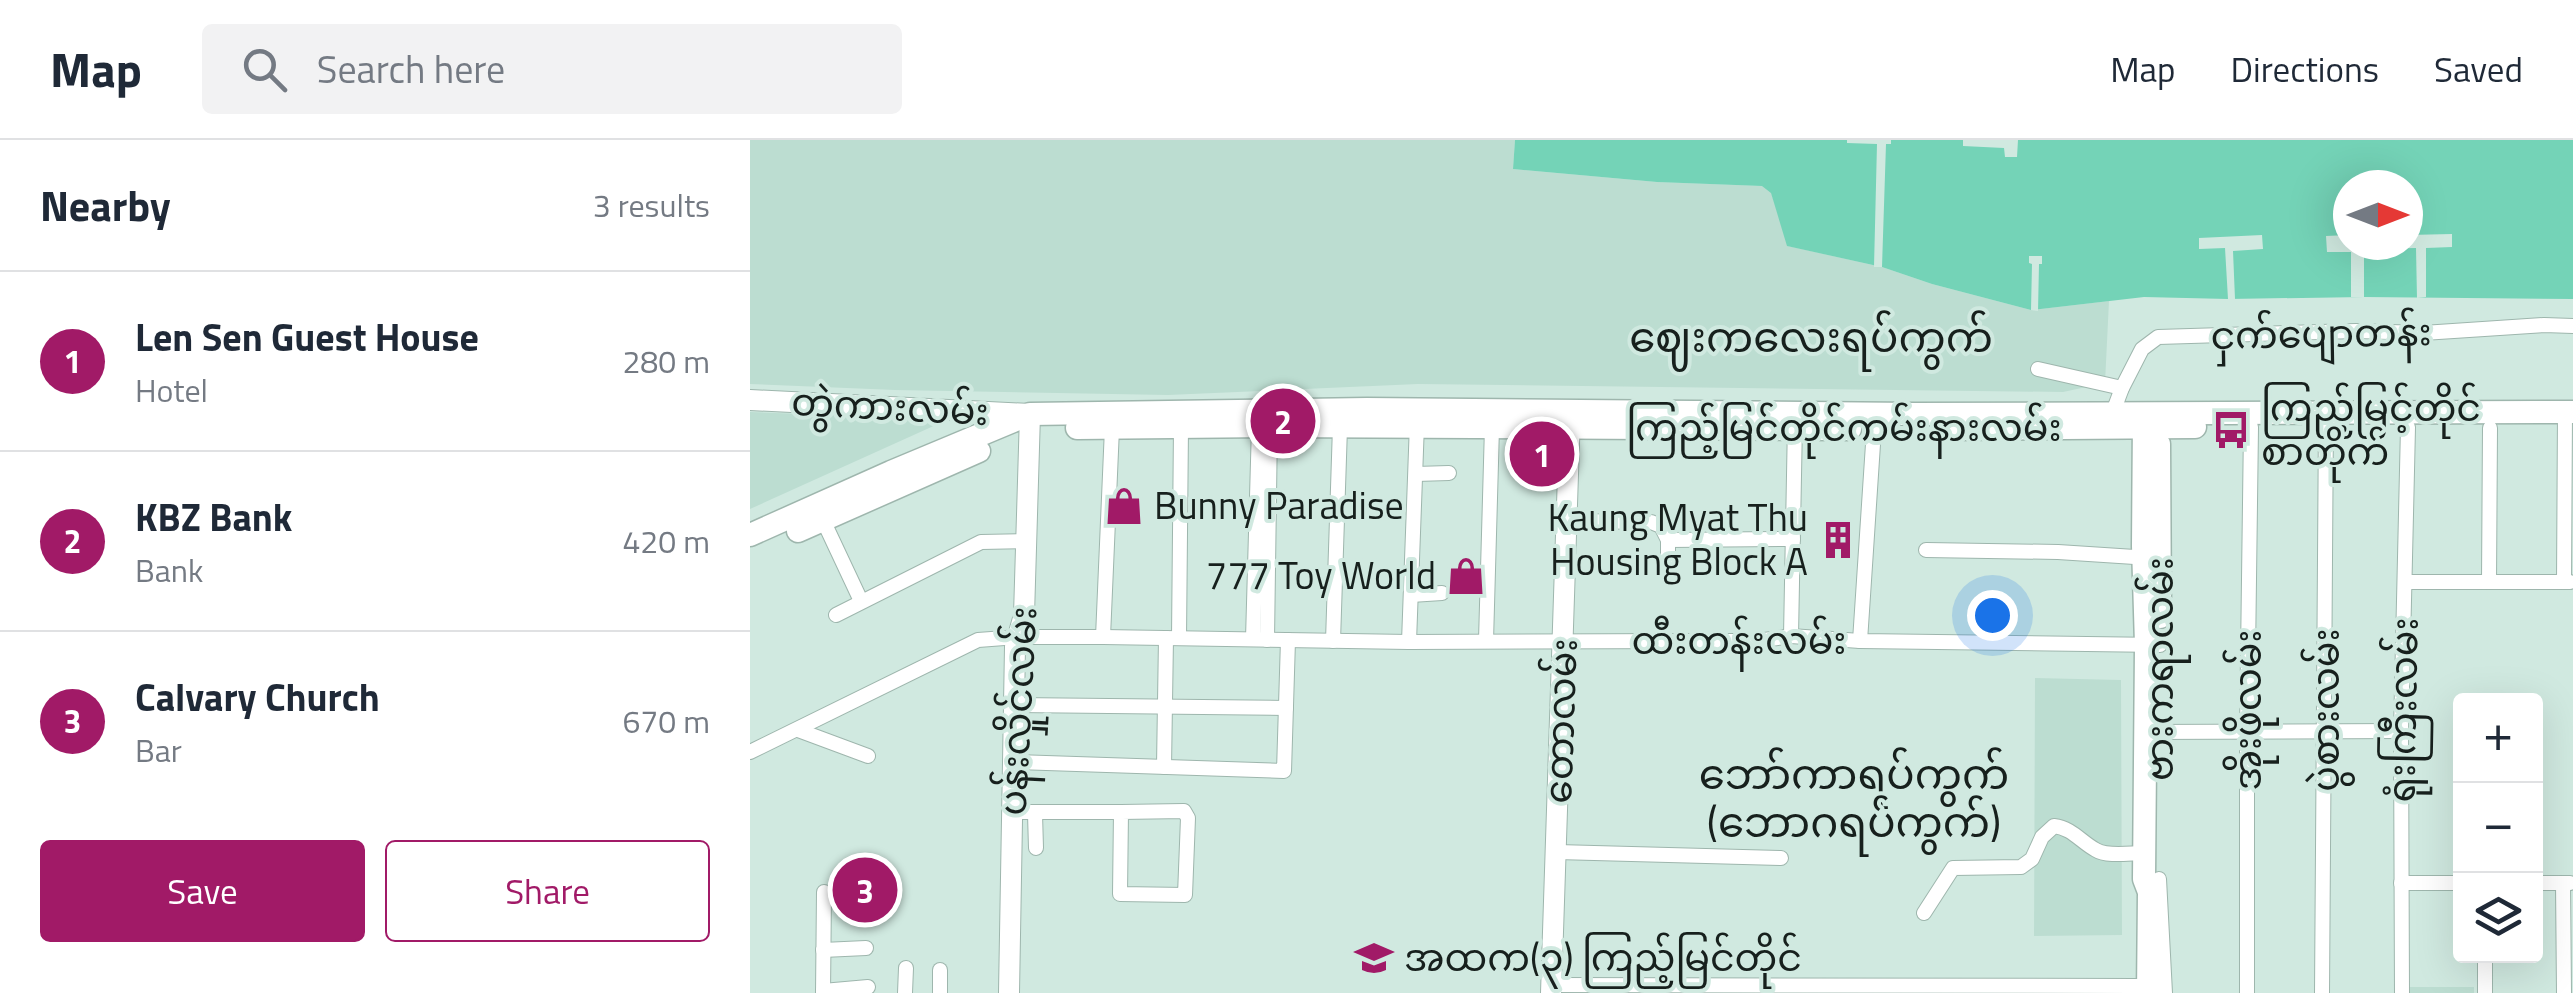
<!DOCTYPE html>
<meta charset="utf-8">
<style>
body{margin:0;font-family:"Titillium Web","Noto Sans Myanmar",sans-serif;background:#f2f2f3;color:#1f2937}
.controls{position:absolute;right:30px;bottom:30px;display:grid;overflow:hidden;border-radius:10px;box-shadow:0 10px 40px #0002}
.controls button{width:90px;height:90px;display:grid;place-items:center;padding:0;border:0;border-bottom:2px solid #e0e1e3;background:#fff;color:#1f2937;font:50px sans-serif}
.compass{position:absolute;left:1583px;top:30px;width:90px;height:90px;border-radius:50%;background:#fff;box-shadow:0 10px 40px #0002;rotate:90deg}
.you{position:absolute;left:1242px;top:475px;width:35px;height:35px;margin:-25px;border:8px solid #fff;border-radius:50%;background:#1a73e8;box-shadow:0 0 0 15px #1a73e833}
.badge{display:grid;place-items:center;width:65px;height:65px;border-radius:50%;background:#a11a67;color:#fff;font-size:32px;font-weight:700}
.pin{position:absolute;translate:-50% -50%;border:5px solid #fff;box-shadow:0 2px 10px #0006}
.list{margin:0;padding:0;list-style:none}
h2{display:flex;justify-content:space-between;align-items:center;height:130px;margin:0;padding:0 40px;font-size:42px}
h2 small{font-size:32px;font-weight:400;color:#747a83}
.list li{display:grid;grid-template-columns:65px 1fr auto;gap:30px;align-items:center;box-sizing:border-box;height:180px;padding:0 40px;border-top:2px solid #e0e1e3}
.list b{display:block;font-size:38px;white-space:nowrap}
.list p{margin:0;font-size:32px;white-space:nowrap;color:#747a83}
.list em{font-size:32px;font-style:normal;color:#747a83}
.actions{display:flex;gap:20px;padding:30px 40px}
.actions a{flex:1;padding:22px 0;border:2px solid #a11a67;border-radius:10px;text-align:center;font-size:35px;color:#a11a67}
.actions .main{background:#a11a67;color:#fff}
.icon{flex:none;width:55px;height:55px;fill:none;stroke:currentColor;stroke-width:2;stroke-linecap:round;stroke-linejoin:round}
.map{position:relative;flex:none;width:1823px;height:853px;overflow:hidden}
header{display:flex;align-items:center;gap:60px;box-sizing:border-box;height:140px;padding:0 50px;background:#fff;border-bottom:2px solid #e0e1e3}
header strong{font-size:48px}
nav{display:flex;gap:55px;margin-inline-start:auto;font-size:35px}
.search{width:700px;height:90px;background:#f2f2f3;display:flex;align-items:center;gap:25px;box-sizing:border-box;padding:0 35px;border-radius:10px;color:#747a83;font-size:38px}
main{display:flex}
aside{flex:1;background:#fff}
.map>svg:first-child{display:block}
</style>
<header>
<strong>Map</strong>
<div class="search"><svg class="icon" aria-label="search" viewBox="0 0 24 24"><circle cx="10" cy="10" r="6"/><path d="M15 15l6 6"/></svg>Search here</div>
<nav><a>Map</a><a>Directions</a><a>Saved</a></nav>
</header>
<main>
<aside>
<h2>Nearby<small>3 results</small></h2>
<ul class="list">
<li><span class="badge">1</span><div><b>Len Sen Guest House</b><p>Hotel</p></div><em>280 m</em></li>
<li><span class="badge">2</span><div><b>KBZ Bank</b><p>Bank</p></div><em>420 m</em></li>
<li><span class="badge">3</span><div><b>Calvary Church</b><p>Bar</p></div><em>670 m</em></li>
</ul>
<div class="actions"><a class="main">Save</a><a>Share</a></div>
</aside>
<div class="map">
<svg width="1823" height="853" viewBox="0 0 1823 853">
<rect width="100%" height="100%" fill="#d0e9e0"/>
<g fill="#bcddd1">
<polygon points="0,0 765,0 763,29 907,42 1013,46 1021,52 1038,106 1132,127 1182,144 1281,170 1359,161 1355,243 1313,252 668,244 418,255 145,250 0,244"/>
<polygon points="0,272 187,279 188,284 0,369"/>
<polygon points="1285,538 1371,540 1372,795 1284,796"/>
<rect x="1658" y="847" width="66" height="6"/>
</g>
<path fill="#74d3b7" fill-rule="evenodd" d="M 765,0 L 1823,0 L 1823,159 L 1614,157 L 1478,159 L 1394,157 L 1281,170 L 1182,144 L 1132,127 L 1037,106 L 1021,53 L 1012,46 L 907,42 L 763,29 ZM 1598,45 L 1658,45 L 1658,105 L 1598,105 Z"/>
<g fill="#d0e9e0">
<polygon points="1097,0 1141,0 1141,4 1136,4 1132,127 1124,127 1127,4 1097,3"/>
<polygon points="1213,0 1268,0 1267,17 1255,17 1254,8 1213,6"/>
<polygon points="1702,94 1702,107 1676,108 1676,157 1667,158 1666,108 1614,109 1614,157 1601,157 1601,112 1577,112 1576,96 1598,95 1598,105 1658,105 1658,95"/>
<polygon points="1512,95 1513,109 1483,111 1485,159 1478,159 1475,108 1449,109 1449,98"/>
<polygon points="1279,116 1292,116 1292,124 1289,124 1288,171 1281,170 1282,124 1279,123"/>
</g>
<g fill="none" stroke-linecap="round" stroke-linejoin="round">
<g stroke="#9eb6ad" stroke-width="16">
<g id="street">
<polyline points="1288,229 1372,248"/>
<polyline points="1363,272 1372,248 1392,209 1408,197 1606,191 1673,193 1794,185 1823,186"/>
<polyline points="666,334 699,333"/>
<polyline points="73,380 111,461"/>
<polyline points="819,381 901,382 911,386 918,400 1043,399"/>
<polyline points="1176,410 1308,412 1400,418"/>
<polyline points="918,434 918,400"/>
<polyline points="1656,442 1820,442"/>
<polyline points="1739,442 1740,288"/>
<polyline points="1814,442 1815,273"/>
<polyline points="661,455 692,453"/>
<polyline points="86,475 231,402 277,401"/>
<polyline points="1041,496 1045,282"/>
<polyline points="353,497 362,288"/>
<polyline points="429,498 431,287"/>
<polyline points="503,499 509,286"/>
<polyline points="517,500 520,286"/>
<polyline points="583,501 590,287"/>
<polyline points="736,501 742,287"/>
<polyline points="1110,501 1124,289"/>
<polyline points="659,502 667,283"/>
<polyline points="264,565 536,568"/>
<polyline points="48,590 118,616"/>
<polyline points="1395,592 1651,591"/>
<polyline points="0,612 228,500 269,497 353,497 659,502 945,501 1008,501 1041,496 1110,501 1410,505"/>
<polyline points="263,622 534,631 538,500"/>
<polyline points="414,627 416,498"/>
<polygon points="434,671 438,678 435,755 370,754 371,672"/>
<polyline points="262,672 371,672"/>
<polyline points="286,708 285,674 287,672"/>
<polyline points="807,712 1031,718"/>
<polyline points="1409,739 1415,853"/>
<polyline points="1651,743 1710,743"/>
<polyline points="1786,743 1820,743"/>
<polyline points="1813,743 1814,853"/>
<path d="M 1174,773 L 1203,728 L 1271,727 L 1282,719 L 1292,697 L 1304,686 C 1322,688 1331,702 1346,710 C 1357,717 1380,713 1394,713"/>
<polyline points="73,810 116,808"/>
<polyline points="802,845 1387,846"/>
<polyline points="73,851 118,847"/>
<polyline points="73,853 74,752"/>
<polyline points="155,853 156,828"/>
<polyline points="190,853 190,830"/>
<polyline points="1497,853 1497,591 1501,287"/>
<polyline points="1572,853 1576,274"/>
<polyline points="1652,853 1651,591 1658,287"/>
<polyline points="1735,853 1735,816"/>
</g>
</g>
<g stroke="#9eb6ad" stroke-width="22">
<g id="secondary">
<polyline points="0,260 280,274 274,475 265,507 259,853"/>
<polyline points="801,853 820,273"/>
</g>
</g>
<g stroke="#9eb6ad" stroke-width="25">
<g id="primary">
<polyline points="1394,278 1393,406 1396,505 1394,739 1399,752 1398,853"/>
<polyline points="327,288 520,286 1100,289"/>
<polyline points="1202,289 1445,287"/>
<polyline points="1409,304 1410,477"/>
<polyline points="48,391 229,311"/>
<polyline points="0,395 141,332 280,274 617,269 1165,274 1823,272"/>
</g>
</g>
<use href="#street" stroke="#fff" stroke-width="14"/>
<use href="#secondary" stroke="#fff" stroke-width="20"/>
<use href="#primary" stroke="#fff" stroke-width="22"/>
</g>
<defs>
<g id="bus-bare" transform="scale(3)"><path d="M-5-6H5V4H4V6H2V4H-2V6H-4V4H-5ZM-3.5-4V0h7V-4ZM-3.5 1.2v1.5H-2V1.2ZM2 1.2v1.5H3.5V1.2Z" fill="#a11a67" stroke="#d0e9e0" stroke-width="2.5" paint-order="stroke"/></g>
<g id="shop-bare" transform="scale(3)"><path d="M-5-2.5h2.3a2.7 3.5 0 0 1 5.4 0H5L5.5 6h-11ZM-1.5-2.5h3a1.5 2.3 0 0 0-3 0Z" fill="#a11a67" stroke="#d0e9e0" stroke-width="2.5" paint-order="stroke"/></g>
<g id="building-bare" transform="scale(3)"><path d="M-4-6H4V6H1V3H-1V6H-4ZM-2.5-4.3h1.7v1.8h-1.7ZM.8-4.3h1.7v1.8H.8ZM-2.5-1h1.7V.8h-1.7ZM.8-1h1.7V.8H.8Z" fill="#a11a67" stroke="#d0e9e0" stroke-width="2.5" paint-order="stroke"/></g>
<g id="school-bare" transform="scale(3)"><path d="M0-5L7-2L0 1L-7-2ZM-4 1L0 2.5L4 1V4Q0 6-4 4Z" fill="#a11a67" stroke="#d0e9e0" stroke-width="2.5" paint-order="stroke"/></g>
</defs>
<g fill-rule="evenodd">
<use href="#bus-bare" x="1481" y="290"/>
<use href="#shop-bare" x="374" y="366"/>
<use href="#building-bare" x="1088" y="400"/>
<use href="#shop-bare" x="716" y="436"/>
<use href="#school-bare" x="624" y="818"/>
</g>
<g text-anchor="middle" stroke-width="8" stroke-linejoin="round" paint-order="stroke">
<g font-size="38" fill="#17201d" stroke="#d0e9e0">
<text transform="translate(1571 194) rotate(-1)" y="13">ငှက်ပျောတန်း</text>
<text transform="translate(140 267) rotate(3)" y="13">တွဲကားလမ်း</text>
<text x="1094" y="301">ကြည့်မြင်တိုင်ကမ်းနားလမ်း</text>
<text x="989" y="514">ထီးတန်းလမ်း</text>
<text transform="translate(1410 529) rotate(-90)" y="13">ဗားကရာလမ်း</text>
<text transform="translate(1498 570) rotate(-90)" y="13">အိုးဖိုလမ်း</text>
<text transform="translate(1576 570) rotate(-90)" y="13">ပွဲစားလမ်း</text>
<text transform="translate(1653 570) rotate(-89)" y="13">ရုံးကြီးလမ်း</text>
<text transform="translate(268 571) rotate(-87)" y="13">ပန်းလှိုင်လမ်း</text>
<text transform="translate(811 581) rotate(-88)" y="13">တောလမ်း</text>
</g>
<g font-size="38" fill="#17201d" stroke="#d0e9e0" text-anchor="start">
<text x="1511" y="281">ကြည့်မြင့်တိုင်<tspan x="1511" dy="44">စာတိုက်</tspan></text>
<text x="404" y="379">Bunny Paradise</text>
<text x="1058" y="391" text-anchor="end">Kaung Myat Thu<tspan x="1058" dy="44">Housing Block A</tspan></text>
<text x="686" y="449" text-anchor="end">777 Toy World</text>
<text x="654" y="831">အထက(၃) ကြည့်မြင်တိုင်</text>
</g>
<g font-size="42" fill="#17201d" stroke="#d0e9e0">
<text x="1061" y="212">ဈေးကလေးရပ်ကွက်</text>
<text x="1104" y="649">ဘော်ကာရပ်ကွက်<tspan x="1104" dy="48">(ဘောဂရပ်ကွက်)</tspan></text>
</g>
</g>
</svg>
<div class="controls">
<button>+</button>
<button>−</button>
<button><svg class="icon" aria-label="layers" viewBox="0 0 24 24"><path d="M12 4l9 5-9 5-9-5zM3 14l9 5 9-5"/></svg></button>
</div>
<svg class="compass" viewBox="-18 -18 36 36"><path d="M0-13l5 13h-10z" fill="#e53935"/><path d="M0 13l5-13h-10z" fill="#747a83"/></svg>
<div class="you"></div>
<div class="pin badge" style="left:792px;top:314px">1</div>
<div class="pin badge" style="left:533px;top:281px">2</div>
<div class="pin badge" style="left:115px;top:750px">3</div>
</div>
</main>
